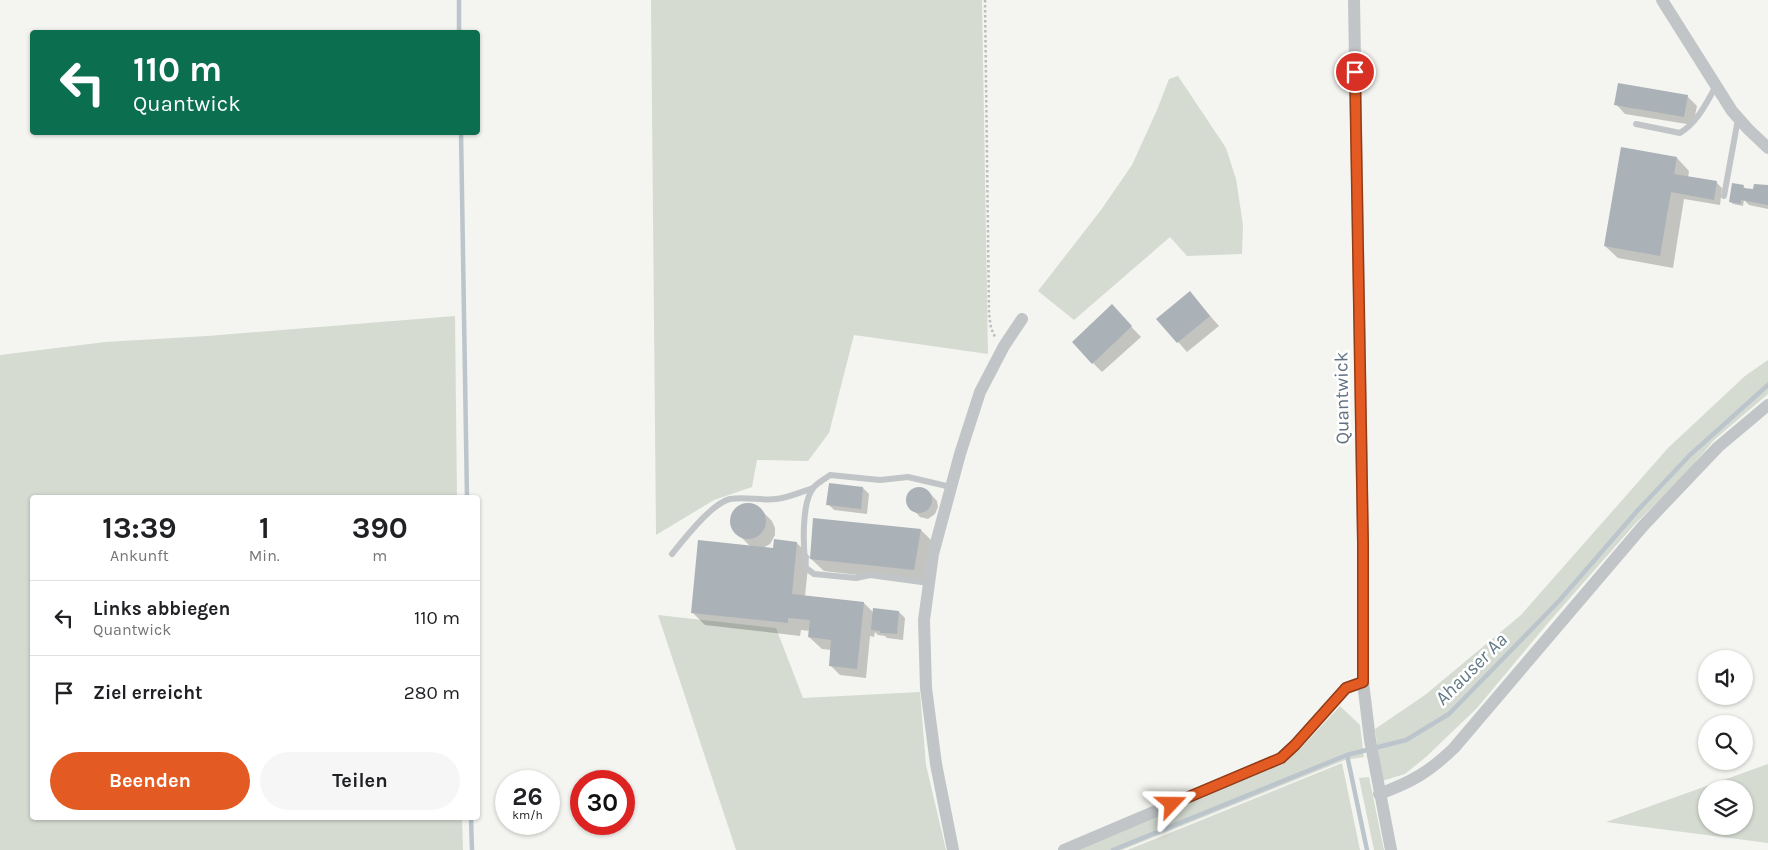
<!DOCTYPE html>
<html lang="de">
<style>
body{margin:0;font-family:Karla,sans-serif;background:#f6f6f6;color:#202124;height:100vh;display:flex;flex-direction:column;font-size:19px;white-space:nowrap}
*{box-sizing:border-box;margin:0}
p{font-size:16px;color:#757577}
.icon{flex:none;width:28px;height:28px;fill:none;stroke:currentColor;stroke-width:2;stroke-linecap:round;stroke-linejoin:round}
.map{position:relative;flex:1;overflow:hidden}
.side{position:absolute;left:30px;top:495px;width:450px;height:325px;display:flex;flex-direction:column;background:#fff;border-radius:5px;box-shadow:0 1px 4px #0004}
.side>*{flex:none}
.banner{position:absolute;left:30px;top:30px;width:450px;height:105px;border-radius:5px;box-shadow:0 1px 4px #0004;background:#0b6e4f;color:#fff;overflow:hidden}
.controls{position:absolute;left:1698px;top:650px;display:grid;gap:10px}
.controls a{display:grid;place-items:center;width:55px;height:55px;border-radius:50%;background:#fff;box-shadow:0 1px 4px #0004;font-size:25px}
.speed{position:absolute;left:495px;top:770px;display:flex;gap:10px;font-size:25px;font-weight:700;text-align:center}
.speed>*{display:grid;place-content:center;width:65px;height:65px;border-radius:50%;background:#fff;box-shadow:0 1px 4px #0004;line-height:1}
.speed small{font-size:12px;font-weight:400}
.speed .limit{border:8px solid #d22;background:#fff;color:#111}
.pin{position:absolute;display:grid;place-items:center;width:42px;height:42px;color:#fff;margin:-21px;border:2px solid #fff;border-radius:50%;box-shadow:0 1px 5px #0007}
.me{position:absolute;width:55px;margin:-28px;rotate:67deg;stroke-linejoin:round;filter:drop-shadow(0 0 4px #0008)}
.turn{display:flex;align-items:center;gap:18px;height:105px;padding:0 20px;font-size:22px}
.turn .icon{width:65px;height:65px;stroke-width:2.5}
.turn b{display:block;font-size:35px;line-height:42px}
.eta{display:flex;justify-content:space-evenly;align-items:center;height:85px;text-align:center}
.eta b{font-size:30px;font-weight:700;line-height:35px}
.action{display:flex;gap:10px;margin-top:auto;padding:10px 20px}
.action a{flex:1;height:58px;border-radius:30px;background:#e35b22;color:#fff;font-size:20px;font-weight:700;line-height:58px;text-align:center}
.action a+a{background:#f6f6f6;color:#202124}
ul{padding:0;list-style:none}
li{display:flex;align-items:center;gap:15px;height:75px;padding:0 20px;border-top:1px solid #e0e0e0}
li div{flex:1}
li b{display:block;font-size:19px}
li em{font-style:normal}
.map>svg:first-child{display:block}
</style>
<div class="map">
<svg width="1768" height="850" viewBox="0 0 1768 850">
<rect width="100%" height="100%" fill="#f4f5f0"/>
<g fill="#d5dbd1" fill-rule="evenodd">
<polygon points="651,0 982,0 988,354 854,335 829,433 808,461 757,460 752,487 714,500 656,535"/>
<polygon points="1178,76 1226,148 1236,179 1243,225 1242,254 1187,256 1170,237 1074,320 1038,291 1101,210 1132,165 1157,110 1169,79"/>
<polygon points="455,316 457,497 32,498 32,818 462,818 463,850 0,850 0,355 105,342 207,336"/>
<polygon points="1768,360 1768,394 1714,440 1683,477 1635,524 1548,623 1477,708 1427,756 1405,774 1382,781 1375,729 1425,695 1521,615 1668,448 1745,376"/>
<polygon points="658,615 776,628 803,698 920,692 926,765 946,850 736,850"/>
<polygon points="1340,706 1360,725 1364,757 1345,760 1122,850 1072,850 1282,760 1300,749"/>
<polygon points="1342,763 1360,850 1127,850 1155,839"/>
<path d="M1768,764V843L1606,822ZM1706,789H1744V826H1706Z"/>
<polygon points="1369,777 1384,850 1374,850 1359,778"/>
</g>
<g fill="#0003">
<polygon points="1687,96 1697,106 1693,125 1625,114 1616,104"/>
<polygon points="1677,158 1689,171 1688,178 1716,182 1722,188 1720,205 1684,199 1673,268 1618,258 1605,246"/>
<polygon points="1743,186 1747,190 1754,191 1768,187 1768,209 1749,205 1744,200 1743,206 1733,204 1730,201"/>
<polygon points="1190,293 1219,326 1187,352 1158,319"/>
<polygon points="1121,316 1141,337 1102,372 1093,363"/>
<polygon points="863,488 869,494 867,514 834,510 828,504"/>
<polygon points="918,488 927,490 937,501 938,507 935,514 928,519 920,517 908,504 907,498 909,493"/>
<polygon points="745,505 752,505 762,511 772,521 775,528 775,535 770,544 763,548 774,550 797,543 811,558 921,530 933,542 927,583 824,571 809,557 805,596 864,603 874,613 899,612 905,618 903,640 887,638 885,636 878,635 875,632 874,637 870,636 866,678 840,675 830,665 832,650 822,649 809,637 810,631 801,630 800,636 705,625 692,612 751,547 735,531 732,524 733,517 739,508"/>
</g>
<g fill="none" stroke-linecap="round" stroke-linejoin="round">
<g stroke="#bbc5cb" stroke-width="4.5">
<polyline points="459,0 459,32"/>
<polyline points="461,132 467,498"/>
<polyline points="1347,755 1367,850"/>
<polyline points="471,818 472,850"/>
<polyline points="1113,850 1347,755 1406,740 1449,714 1559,601 1638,510 1690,455 1768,385"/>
</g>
</g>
<g fill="#aab1b7">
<polygon points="1618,83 1688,95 1684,117 1614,105"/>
<polygon points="1621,147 1677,157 1674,174 1717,181 1714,200 1671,192 1660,256 1604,246"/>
<polygon points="1732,183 1744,185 1743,188 1753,189 1754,184 1768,185 1768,205 1741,200 1741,204 1729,202"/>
<polygon points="1190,291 1210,316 1177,343 1156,319"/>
<polygon points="1112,304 1132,326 1092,364 1072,342"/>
<polygon points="829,483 863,487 861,509 826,505"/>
<circle cx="919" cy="500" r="13"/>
<circle cx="748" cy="521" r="18"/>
<polygon points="813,518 921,529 914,570 810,559"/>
<polygon points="774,539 797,542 792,594 864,602 857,669 829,666 831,640 808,637 810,620 788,618 788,623 691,613 698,540 773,548"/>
<polygon points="873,608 899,611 897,634 880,633 880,631 871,630"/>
</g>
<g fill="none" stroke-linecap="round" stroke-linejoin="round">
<polyline stroke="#bbbdbf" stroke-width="2.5" stroke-dasharray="2.5 2.5" stroke-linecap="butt" points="985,0 989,314 991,328 995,337"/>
<g stroke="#c1c5c8" stroke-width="6">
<path d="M1636,124L1680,133C1698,122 1706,103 1716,86"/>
<polyline points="1724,196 1738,119"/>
<path d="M672,554C685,538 711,504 730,499C746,496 761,501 776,499C788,498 801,492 813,488"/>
<path d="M929,583L870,575L856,578L814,574L806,568C803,549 801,501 814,487C819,482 825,479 830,475L880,480L908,477L951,487"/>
</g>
<g stroke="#c1c5c8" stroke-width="12">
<polyline points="1354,0 1363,543 1363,682 1370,740 1391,850"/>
<polyline points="1662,0 1732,111 1748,129 1768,148"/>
<path d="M1379,794C1412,782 1429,772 1454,748L1643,526L1718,447L1768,405"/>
<polyline points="953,850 936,764 926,688 924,620 933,554 960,454 980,392 1004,346 1022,319"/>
<polyline points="1064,850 1281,758 1295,745 1346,688 1363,682"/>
</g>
</g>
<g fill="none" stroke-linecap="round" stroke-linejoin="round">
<g stroke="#943b16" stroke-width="12">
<polyline id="route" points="1172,804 1281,758 1295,745 1346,688 1363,682 1363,543 1355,72"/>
</g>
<use href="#route" stroke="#e35b22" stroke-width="9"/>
</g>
<g text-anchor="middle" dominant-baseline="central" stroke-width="5" stroke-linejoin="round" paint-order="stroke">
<g font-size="19" fill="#637282" stroke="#fff">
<text transform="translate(1342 398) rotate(-91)">Quantwick</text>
</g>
<g font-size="20" font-style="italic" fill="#637a86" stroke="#fff">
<text transform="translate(1471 669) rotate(-45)">Ahauser Aa</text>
</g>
</g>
</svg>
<div class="controls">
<a><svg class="icon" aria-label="sound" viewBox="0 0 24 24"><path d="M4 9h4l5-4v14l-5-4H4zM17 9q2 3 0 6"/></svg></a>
<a><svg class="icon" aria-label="search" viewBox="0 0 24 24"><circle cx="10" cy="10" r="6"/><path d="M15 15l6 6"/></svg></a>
<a><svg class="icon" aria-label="layers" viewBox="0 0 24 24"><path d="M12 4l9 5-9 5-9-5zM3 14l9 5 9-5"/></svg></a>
</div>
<div class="speed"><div>26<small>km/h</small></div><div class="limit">30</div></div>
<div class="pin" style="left:1355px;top:72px;background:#d93025"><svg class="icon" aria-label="arrive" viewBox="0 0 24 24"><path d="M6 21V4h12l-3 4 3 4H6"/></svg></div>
<svg class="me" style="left:1172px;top:804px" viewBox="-20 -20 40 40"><path d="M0-17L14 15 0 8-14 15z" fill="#e35b22" stroke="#fff" stroke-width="4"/></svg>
<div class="banner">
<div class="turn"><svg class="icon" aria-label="left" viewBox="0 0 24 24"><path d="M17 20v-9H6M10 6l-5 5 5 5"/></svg><div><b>110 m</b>Quantwick</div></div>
</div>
<section class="side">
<div class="eta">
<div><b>13:39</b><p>Ankunft</p></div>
<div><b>1</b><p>Min.</p></div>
<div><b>390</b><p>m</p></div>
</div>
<ul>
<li><svg class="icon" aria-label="left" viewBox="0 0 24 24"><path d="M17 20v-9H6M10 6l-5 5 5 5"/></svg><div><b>Links abbiegen</b><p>Quantwick</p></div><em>110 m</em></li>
<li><svg class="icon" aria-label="arrive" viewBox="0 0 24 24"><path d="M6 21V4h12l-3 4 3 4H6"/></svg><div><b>Ziel erreicht</b></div><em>280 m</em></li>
</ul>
<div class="action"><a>Beenden</a><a>Teilen</a></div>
</section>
</div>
